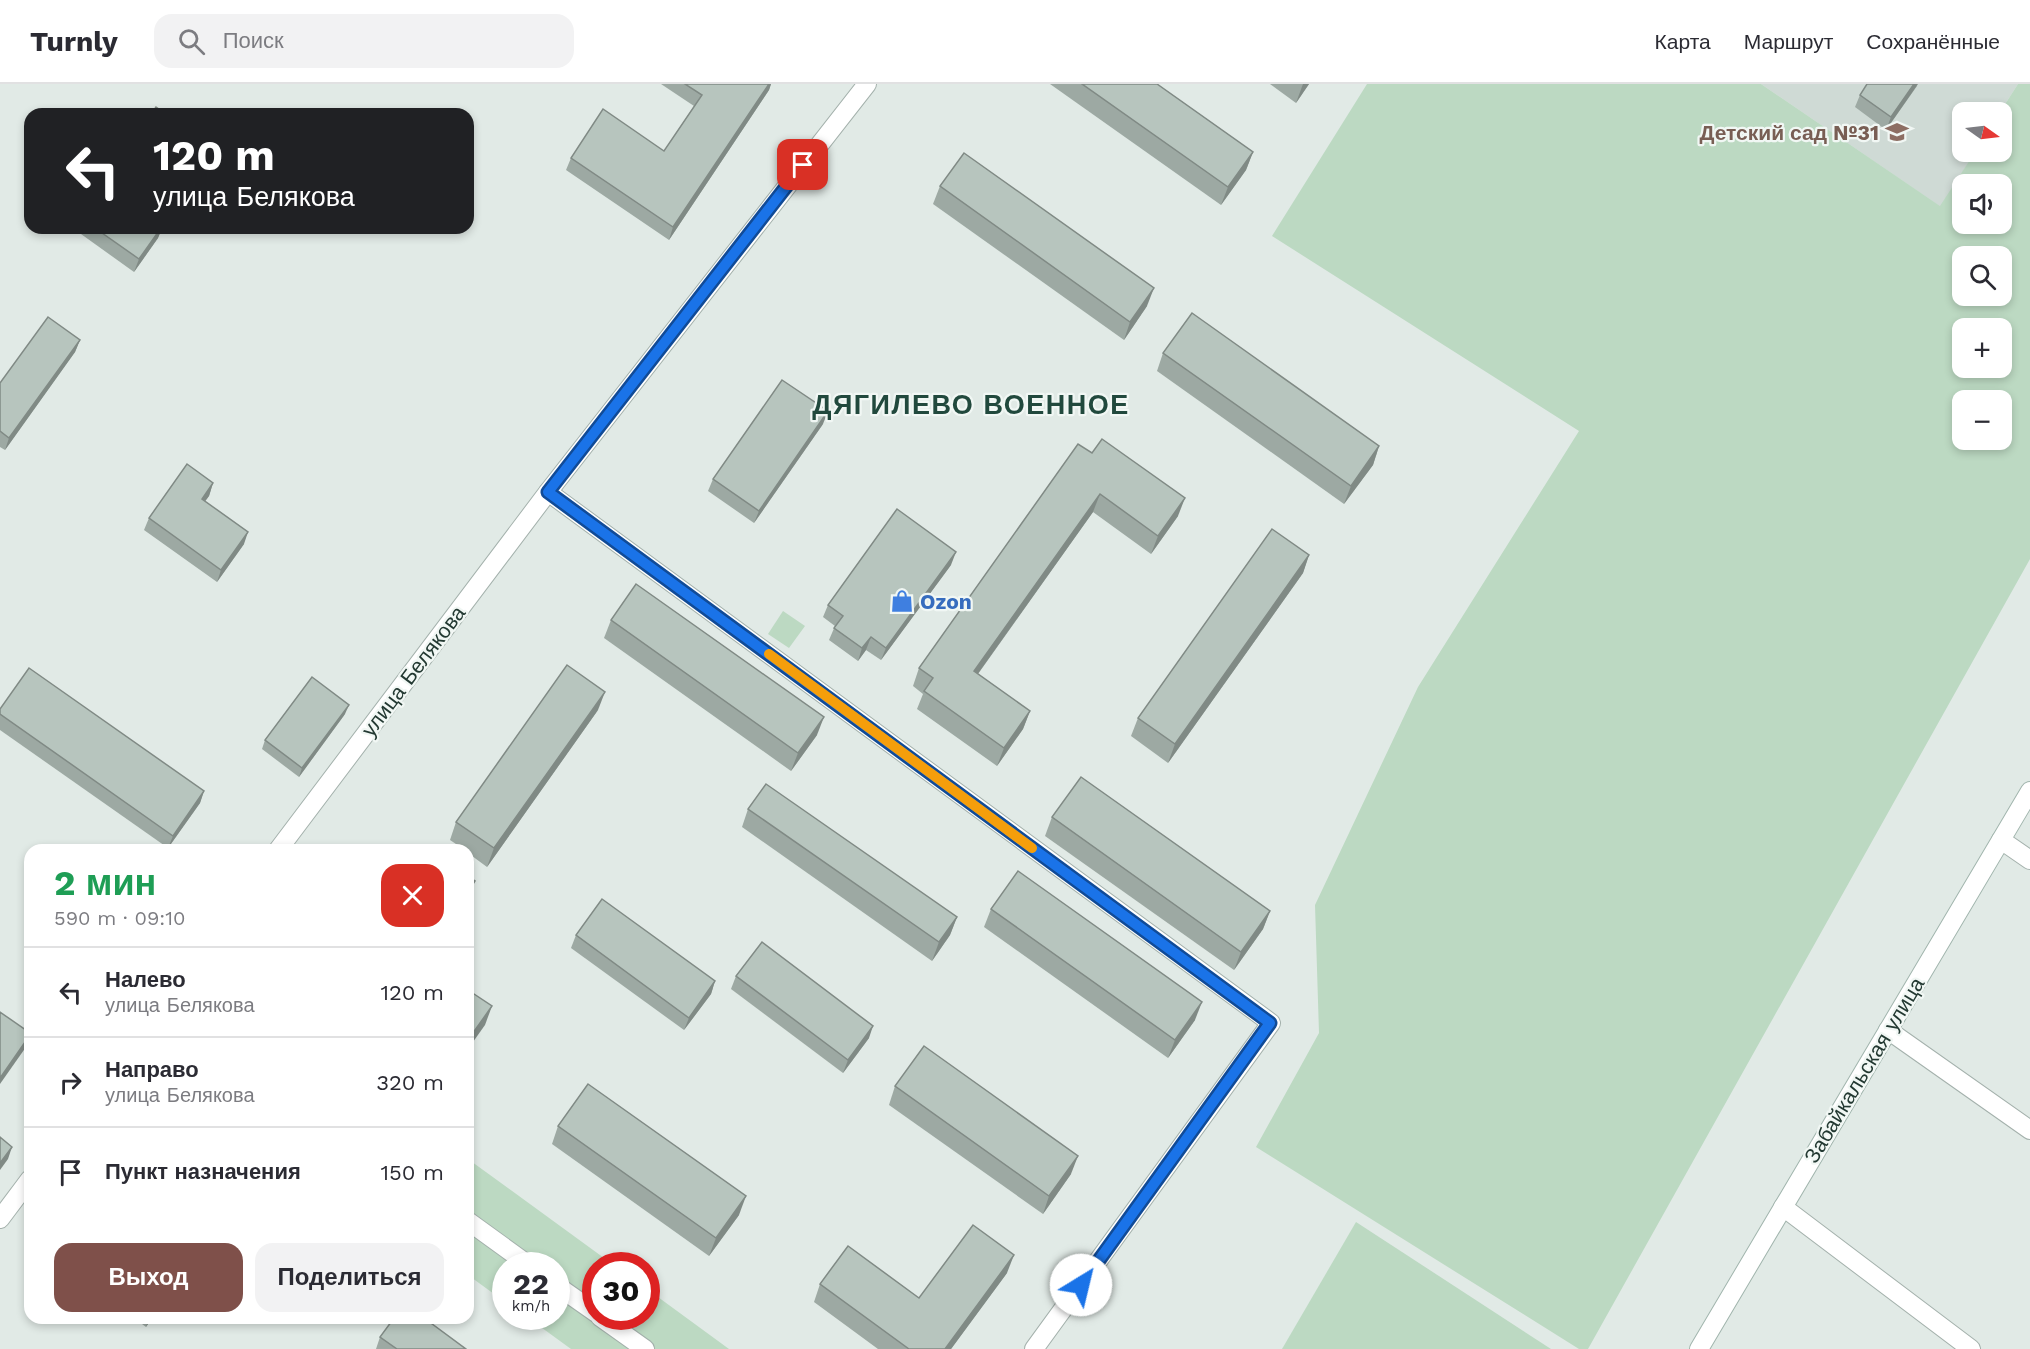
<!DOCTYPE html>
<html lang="ru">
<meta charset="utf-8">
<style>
body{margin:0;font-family:"Work Sans",sans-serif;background:#f2f2f3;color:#2b2b33;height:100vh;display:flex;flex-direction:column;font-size:22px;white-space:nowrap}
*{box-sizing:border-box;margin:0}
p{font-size:20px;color:#7c7c81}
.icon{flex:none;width:33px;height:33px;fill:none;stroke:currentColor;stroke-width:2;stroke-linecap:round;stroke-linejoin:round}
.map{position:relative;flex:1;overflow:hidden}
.sheet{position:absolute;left:24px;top:760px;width:450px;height:480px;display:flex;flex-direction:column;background:#fff;border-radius:18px;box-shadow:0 3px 9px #0003}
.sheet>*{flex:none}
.hud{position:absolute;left:24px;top:24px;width:450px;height:126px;border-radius:18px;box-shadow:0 3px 9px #0003;background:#202124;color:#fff;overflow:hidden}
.needle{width:39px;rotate:104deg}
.buttons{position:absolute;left:1952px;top:18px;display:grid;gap:12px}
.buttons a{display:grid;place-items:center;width:60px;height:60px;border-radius:12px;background:#fff;box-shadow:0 3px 9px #0003;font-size:30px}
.speed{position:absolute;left:492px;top:1168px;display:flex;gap:12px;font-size:30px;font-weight:700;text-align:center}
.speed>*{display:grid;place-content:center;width:78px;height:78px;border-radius:50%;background:#fff;box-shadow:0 3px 9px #0003;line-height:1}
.speed small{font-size:15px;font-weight:400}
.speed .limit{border:9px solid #d22;background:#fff;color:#111}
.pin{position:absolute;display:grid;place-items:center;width:51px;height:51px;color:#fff;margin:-26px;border-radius:12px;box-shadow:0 3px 9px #0006}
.me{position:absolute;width:66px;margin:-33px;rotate:36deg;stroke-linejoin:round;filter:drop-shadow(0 0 4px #0008)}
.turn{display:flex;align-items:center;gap:21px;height:126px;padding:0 30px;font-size:27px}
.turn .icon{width:78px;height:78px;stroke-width:2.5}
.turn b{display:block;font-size:42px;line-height:51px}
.round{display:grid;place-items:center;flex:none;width:63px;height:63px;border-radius:18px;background:#f2f2f3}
.head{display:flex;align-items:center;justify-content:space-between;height:102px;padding:0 30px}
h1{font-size:36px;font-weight:700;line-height:45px;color:#1e9e55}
.cta{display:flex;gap:12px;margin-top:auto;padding:12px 30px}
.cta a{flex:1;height:69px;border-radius:18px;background:#7f504a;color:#fff;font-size:24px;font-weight:700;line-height:69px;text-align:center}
.cta a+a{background:#f2f2f3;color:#2b2b33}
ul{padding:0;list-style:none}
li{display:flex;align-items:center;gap:18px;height:90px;padding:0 30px;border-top:2px solid #e1e1e2}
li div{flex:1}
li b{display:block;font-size:22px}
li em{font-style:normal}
header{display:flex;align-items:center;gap:36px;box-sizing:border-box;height:84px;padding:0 30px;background:#fff;border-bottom:2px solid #e1e1e2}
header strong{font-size:28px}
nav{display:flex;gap:33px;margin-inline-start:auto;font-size:21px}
.search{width:420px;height:54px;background:#f2f2f3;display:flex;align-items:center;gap:15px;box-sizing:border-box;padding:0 21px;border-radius:18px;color:#7c7c81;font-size:22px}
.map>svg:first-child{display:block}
</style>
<header>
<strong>Turnly</strong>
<div class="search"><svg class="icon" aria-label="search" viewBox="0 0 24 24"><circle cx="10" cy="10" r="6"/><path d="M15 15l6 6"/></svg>Поиск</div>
<nav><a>Карта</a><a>Маршрут</a><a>Сохранённые</a></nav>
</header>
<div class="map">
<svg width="2030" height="1265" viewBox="0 0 2030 1265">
<rect width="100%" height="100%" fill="#e1eae6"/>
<polygon fill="#cfdad5" points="1761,0 2018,0 2000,28 1962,28 1962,68 1975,68 1941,123"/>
<g fill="#bcd9c2" fill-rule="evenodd">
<path d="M1367,0H1761L1940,122L1975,68H2001L2000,28L2018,0H2030V475L1588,1265H1579L1256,1063L1319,949L1315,821L1418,603L1579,347L1272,152ZM1962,100H2001V140H1962ZM1962,172H2001V212H1962ZM2001,244V284H1962V244ZM2001,316V356H1962V316Z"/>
<polygon points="783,527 805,542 789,564 768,550"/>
<polygon points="468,1075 615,1182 596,1182 596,1233 646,1233 647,1205 729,1265 571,1265 527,1233 556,1233 556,1182 506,1182 505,1218 468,1191"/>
<polygon points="1356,1138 1551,1265 1282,1265"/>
</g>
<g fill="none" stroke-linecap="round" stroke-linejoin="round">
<g stroke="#a4b1ac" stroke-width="20">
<g id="street">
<polyline points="548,408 1271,939 1034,1265"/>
<polyline points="2001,756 2030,776"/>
<polyline points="278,766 548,408 867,0"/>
<polyline points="1888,946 2030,1046"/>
<polyline points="1783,1123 1971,1265"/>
<polyline points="0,1135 30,1095"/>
<polyline points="468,1137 530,1182"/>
<polyline points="556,1201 596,1229"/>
<polyline points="600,1233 645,1265"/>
</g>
</g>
<g stroke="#a1b5ad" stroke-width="20">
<polyline id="secondary" points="1699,1265 2030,707"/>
</g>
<use href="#street" stroke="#fff" stroke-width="18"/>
<use href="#secondary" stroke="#fff" stroke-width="18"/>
</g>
<g fill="#9da9a3">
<polygon points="661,0 771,0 769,6 669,156 566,86 571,74 664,67 694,22"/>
<polygon points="1050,0 1157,0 1253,68 1246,86 1221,121"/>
<polygon points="1270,0 1309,0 1296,19"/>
<polygon points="1917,2 1886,46 1855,23 1860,11"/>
<polygon points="940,102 1147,222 1124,256 933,120"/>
<polygon points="74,144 162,144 158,154 134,188 74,145"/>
<polygon points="80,256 75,268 5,366 0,363 0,299"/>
<polygon points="1163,269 1379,362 1373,381 1344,420 1157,287"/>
<polygon points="823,340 754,439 708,407 713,395"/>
<polygon points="1078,360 1178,432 1151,470 1093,428 978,590 1030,627 1023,645 997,682 917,625 923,610 913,602 919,584"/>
<polygon points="213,399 209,412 205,417 244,460 217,498 144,446 149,434"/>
<polygon points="1309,471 1303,489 1168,679 1131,652 1138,634"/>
<polygon points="951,481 881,576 866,566 858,577 829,556 835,542 823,533 828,521"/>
<polygon points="611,536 817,651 791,687 604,554"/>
<polygon points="0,625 204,707 200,719 168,764 0,646"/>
<polygon points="598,626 487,783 468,769 468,766 465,766 450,756 456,738"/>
<polygon points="345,630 299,693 262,665 265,656"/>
<polygon points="748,725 957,833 950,851 932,877 742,743"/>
<polygon points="1052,733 1270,827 1263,845 1234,886 1045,752"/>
<polygon points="991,825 1195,936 1168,974 984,843"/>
<polygon points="576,851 715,897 711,910 684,946 571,864"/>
<polygon points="736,892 869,954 843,989 731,905"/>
<polygon points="895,1002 1071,1090 1043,1130 889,1021"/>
<polygon points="558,1042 739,1131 709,1172 552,1060"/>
<polygon points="1007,1189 951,1265 878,1265 814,1218 820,1200 919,1214"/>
<polygon points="134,1234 152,1234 146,1243"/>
<polygon points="380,1253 466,1265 376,1265"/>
</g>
<g fill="#808a85">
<polygon points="769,0 771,0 769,6 669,156 673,143"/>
<polygon points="1303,0 1309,0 1296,19"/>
<polygon points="1914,0 1918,0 1886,46 1891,33"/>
<polygon points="1253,68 1246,86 1221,121 1228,103"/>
<polygon points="161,144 162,144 158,154 134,188 139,175"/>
<polygon points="1154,204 1147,222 1124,256 1130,238"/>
<polygon points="80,256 75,268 5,366 9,354"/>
<polygon points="828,327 823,340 754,439 759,427"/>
<polygon points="1379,362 1373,381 1344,420 1351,402"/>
<polygon points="213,399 209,412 198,427 202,415"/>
<polygon points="1100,410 1093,428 967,605 974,587"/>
<polygon points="1185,414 1178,432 1151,470 1158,452"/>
<polygon points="248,448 244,460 217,498 221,486"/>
<polygon points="956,468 951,481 881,576 886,564"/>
<polygon points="1309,471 1303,489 1168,679 1175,660"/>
<polygon points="871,553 866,566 858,577 862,564"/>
<polygon points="605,608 598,626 487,783 494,764"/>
<polygon points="349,621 345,630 299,693 302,684"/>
<polygon points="1030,627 1023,645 997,682 1004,664"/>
<polygon points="824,633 817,651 791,687 798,669"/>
<polygon points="204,707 200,719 168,764 173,752"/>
<polygon points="475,797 468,816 468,807"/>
<polygon points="1270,827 1263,845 1234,886 1241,868"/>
<polygon points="957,833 950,851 932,877 939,858"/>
<polygon points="715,897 711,910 684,946 689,934"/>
<polygon points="1202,918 1195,936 1168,974 1175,956"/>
<polygon points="492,922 485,941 468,965 468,956"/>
<polygon points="873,942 869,954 843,989 848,976"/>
<polygon points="30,951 26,963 0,1000 0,994"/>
<polygon points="12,1063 8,1075 0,1086 0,1079"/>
<polygon points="1078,1072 1071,1090 1043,1130 1049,1112"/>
<polygon points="746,1112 739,1131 709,1172 716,1154"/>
<polygon points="1014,1171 1007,1189 951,1265 945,1265"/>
<polygon points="149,1234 152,1234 146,1243"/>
</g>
<g fill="#b7c5be" stroke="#808a85" stroke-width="1.5">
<polygon points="685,0 769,0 673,143 571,74 603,25 664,67 702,11"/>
<polygon points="1082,0 1157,0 1253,68 1228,103"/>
<polygon points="1867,0 1914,0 1891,33 1860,11"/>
<polygon points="156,23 166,30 151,30"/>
<polygon points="964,69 1154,204 1130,238 940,102"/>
<polygon points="95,144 161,144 139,175"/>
<polygon points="1192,229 1379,362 1351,402 1163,269"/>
<polygon points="48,233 80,256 9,354 0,347 0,299"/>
<polygon points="782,296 828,327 759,427 713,395"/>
<polygon points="1102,355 1185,414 1158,452 1100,410 974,587 1030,627 1004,664 924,607 933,594 919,584 1078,360 1092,369"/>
<polygon points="187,380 213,399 202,415 248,448 221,486 149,434"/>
<polygon points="897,425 956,468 886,564 871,553 862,564 834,544 843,532 828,521"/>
<polygon points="1272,445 1309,471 1175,660 1138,634"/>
<polygon points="636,500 824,633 798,669 611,536"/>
<polygon points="567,581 605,608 494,764 456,738"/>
<polygon points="29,584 204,707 173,752 0,630 0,625"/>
<polygon points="312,593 349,621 302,684 265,656"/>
<polygon points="1081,693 1270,827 1241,868 1052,733"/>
<polygon points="766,700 957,833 939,858 748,725"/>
<polygon points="1018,787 1202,918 1175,956 991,825"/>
<polygon points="468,792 475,797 468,807"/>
<polygon points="602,815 715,897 689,934 576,851"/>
<polygon points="762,858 873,942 848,976 736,892"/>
<polygon points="468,906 492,922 468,956"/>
<polygon points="0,928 30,949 30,951 0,994"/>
<polygon points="924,962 1078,1072 1049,1112 895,1002"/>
<polygon points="588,1000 746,1112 716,1154 558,1042"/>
<polygon points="0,1053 12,1063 0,1079"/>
<polygon points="973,1141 1014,1171 945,1265 909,1265 820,1200 848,1162 919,1214"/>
<polygon points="394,1234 424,1234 466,1265 397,1265 380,1253"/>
</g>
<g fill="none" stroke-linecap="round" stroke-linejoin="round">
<g stroke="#114b97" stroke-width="15">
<polyline id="route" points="803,81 548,408 1270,939 1081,1201"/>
</g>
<use href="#route" stroke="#1a73e8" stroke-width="10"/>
<polyline stroke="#f59e0b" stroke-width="10" points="769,570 1032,764"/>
</g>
<defs>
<g id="school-bare" transform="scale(1.8)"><path d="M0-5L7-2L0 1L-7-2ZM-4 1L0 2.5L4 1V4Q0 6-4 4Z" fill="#8d6e63" stroke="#f1f7f4" stroke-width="2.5" paint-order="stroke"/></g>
<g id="shop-bare" transform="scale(1.8)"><path d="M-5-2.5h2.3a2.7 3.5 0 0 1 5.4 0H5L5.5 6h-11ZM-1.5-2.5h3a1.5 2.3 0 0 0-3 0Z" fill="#3f7fe0" stroke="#f1f7f4" stroke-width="2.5" paint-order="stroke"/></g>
</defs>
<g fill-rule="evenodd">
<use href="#school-bare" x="1897" y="48"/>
<use href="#shop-bare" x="902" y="517"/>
</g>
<g text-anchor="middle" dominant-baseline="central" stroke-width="4.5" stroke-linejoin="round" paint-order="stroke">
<g font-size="21" font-weight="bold" fill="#785e54" stroke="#f1f7f4" text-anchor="end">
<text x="1879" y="48">Детский сад №31</text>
</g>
<g font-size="21" font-weight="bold" fill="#366cbe" stroke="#f1f7f4" text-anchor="start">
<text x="920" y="517">Ozon</text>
</g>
<g font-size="21" fill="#233932" stroke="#f1f7f4">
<text transform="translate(413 587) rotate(-53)">улица Белякова</text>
<text transform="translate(1864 986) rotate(-59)">Забайкальская улица</text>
</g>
<g font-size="27" font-weight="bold" letter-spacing="1.5" fill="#21493d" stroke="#f1f7f4">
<text x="971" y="321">ДЯГИЛЕВО ВОЕННОЕ</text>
</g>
</g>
</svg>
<div class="buttons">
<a><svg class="needle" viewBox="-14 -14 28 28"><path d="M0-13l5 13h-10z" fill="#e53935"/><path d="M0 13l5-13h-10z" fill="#7c7c81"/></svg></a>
<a><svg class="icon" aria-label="sound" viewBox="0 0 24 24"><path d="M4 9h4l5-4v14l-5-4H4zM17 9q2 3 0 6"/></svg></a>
<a><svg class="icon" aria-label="search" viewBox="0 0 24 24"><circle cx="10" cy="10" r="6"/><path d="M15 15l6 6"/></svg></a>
<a>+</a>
<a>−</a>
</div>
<div class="speed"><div>22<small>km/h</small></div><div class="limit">30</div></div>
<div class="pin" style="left:803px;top:81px;background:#d93025"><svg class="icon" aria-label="arrive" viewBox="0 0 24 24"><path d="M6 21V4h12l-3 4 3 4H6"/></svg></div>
<svg class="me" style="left:1081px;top:1201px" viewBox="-20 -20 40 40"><circle r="19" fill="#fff"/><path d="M0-13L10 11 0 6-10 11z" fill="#1a73e8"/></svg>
<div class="hud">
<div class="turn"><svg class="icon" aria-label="left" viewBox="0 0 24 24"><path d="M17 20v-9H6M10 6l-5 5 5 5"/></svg><div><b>120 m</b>улица Белякова</div></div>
</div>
<section class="sheet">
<div class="head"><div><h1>2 мин</h1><p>590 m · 09:10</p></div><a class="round" style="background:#d93025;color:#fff"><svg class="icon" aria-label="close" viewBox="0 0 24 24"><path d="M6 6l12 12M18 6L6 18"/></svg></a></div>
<ul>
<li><svg class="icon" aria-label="left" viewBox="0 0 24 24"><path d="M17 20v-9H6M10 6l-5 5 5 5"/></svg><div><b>Налево</b><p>улица Белякова</p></div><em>120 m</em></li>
<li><svg class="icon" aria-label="right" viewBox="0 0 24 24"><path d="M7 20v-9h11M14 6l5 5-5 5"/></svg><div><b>Направо</b><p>улица Белякова</p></div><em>320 m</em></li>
<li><svg class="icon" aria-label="arrive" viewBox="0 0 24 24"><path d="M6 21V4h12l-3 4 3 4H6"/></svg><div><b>Пункт назначения</b></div><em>150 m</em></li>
</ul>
<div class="cta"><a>Выход</a><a>Поделиться</a></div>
</section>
</div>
